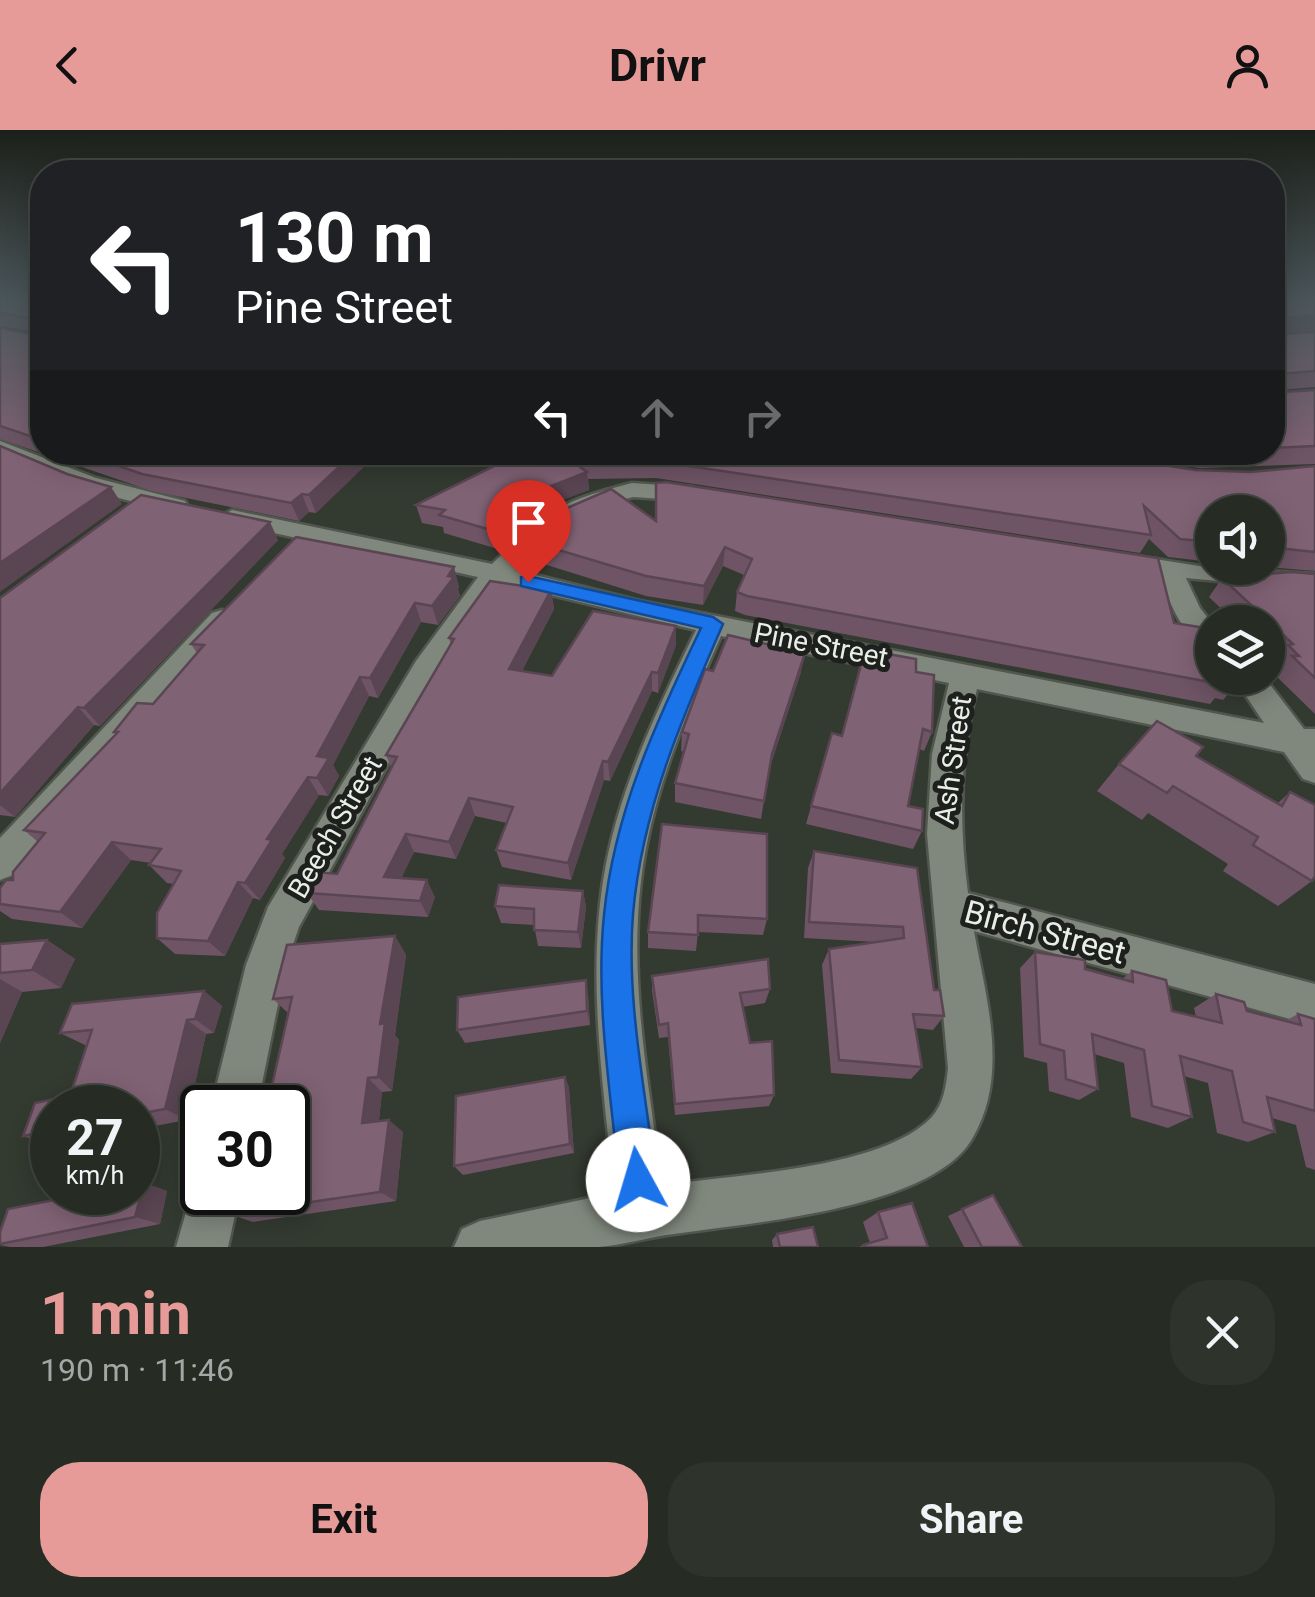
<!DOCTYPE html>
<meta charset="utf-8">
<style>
body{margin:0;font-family:Roboto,sans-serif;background:#2e342c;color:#f1f3f6;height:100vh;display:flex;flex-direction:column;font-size:38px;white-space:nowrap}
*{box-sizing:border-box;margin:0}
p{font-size:32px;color:#a4a7a6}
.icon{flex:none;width:55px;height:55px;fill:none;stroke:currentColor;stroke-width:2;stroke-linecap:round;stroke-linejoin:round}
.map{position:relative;height:1117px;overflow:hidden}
.side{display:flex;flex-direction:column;background:#262c24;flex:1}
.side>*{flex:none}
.banner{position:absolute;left:30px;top:30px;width:1255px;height:305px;border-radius:40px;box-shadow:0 5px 25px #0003,0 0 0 2px #424841;background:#202124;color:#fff;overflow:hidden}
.fabs{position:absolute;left:1195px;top:365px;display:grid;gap:20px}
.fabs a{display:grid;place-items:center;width:90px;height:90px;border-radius:50%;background:#262c24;box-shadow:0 5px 25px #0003,0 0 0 2px #424841;font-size:50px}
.speed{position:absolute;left:30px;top:955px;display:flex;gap:20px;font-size:50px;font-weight:700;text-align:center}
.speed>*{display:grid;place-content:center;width:130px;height:130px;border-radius:50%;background:#262c24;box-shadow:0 5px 25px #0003,0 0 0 2px #424841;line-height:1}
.speed small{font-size:25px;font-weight:400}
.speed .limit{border:5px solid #111;border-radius:15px;background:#fff;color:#111}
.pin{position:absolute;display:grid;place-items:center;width:85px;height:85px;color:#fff;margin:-102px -42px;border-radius:50% 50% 50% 0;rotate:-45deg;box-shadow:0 0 10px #0007}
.pin .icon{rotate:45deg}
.me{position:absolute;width:110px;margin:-55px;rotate:354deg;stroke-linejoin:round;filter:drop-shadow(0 0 8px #0008)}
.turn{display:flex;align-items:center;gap:35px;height:210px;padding:0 40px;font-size:45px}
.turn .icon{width:130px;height:130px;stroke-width:2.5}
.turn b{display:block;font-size:70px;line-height:85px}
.lanes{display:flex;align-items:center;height:95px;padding:0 40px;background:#0003;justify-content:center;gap:50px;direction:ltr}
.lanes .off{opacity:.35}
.round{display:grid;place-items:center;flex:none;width:105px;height:105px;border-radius:40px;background:#2e342c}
.summary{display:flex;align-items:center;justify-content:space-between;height:170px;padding:0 40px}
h1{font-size:60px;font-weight:700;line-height:75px;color:#e69b98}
.cta{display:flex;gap:20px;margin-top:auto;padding:20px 40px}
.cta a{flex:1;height:115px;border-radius:40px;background:#e69b98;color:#111;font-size:40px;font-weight:700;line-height:115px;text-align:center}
.cta a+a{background:#2e342c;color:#f1f3f6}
header{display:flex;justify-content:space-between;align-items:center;height:130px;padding:0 40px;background:#e69b98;color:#111;font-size:45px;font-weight:700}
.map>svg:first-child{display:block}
</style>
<header><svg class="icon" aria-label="back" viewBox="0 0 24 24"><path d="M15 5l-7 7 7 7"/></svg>Drivr<svg class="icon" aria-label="person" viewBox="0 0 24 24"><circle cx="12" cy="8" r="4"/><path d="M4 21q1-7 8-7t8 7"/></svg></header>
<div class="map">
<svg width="1315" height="1117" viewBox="0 0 1315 1117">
<rect width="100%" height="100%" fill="#333a30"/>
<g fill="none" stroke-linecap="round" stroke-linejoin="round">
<g stroke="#51564e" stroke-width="5">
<g id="street">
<polygon points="0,311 96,348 185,371 188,376 177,383 80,358 0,324"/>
<path d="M632,353L693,357L704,364L693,371L633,367L582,381L560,394L515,440L640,471L1264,593L1234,548H1265L1304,599H1315V653L1303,649L1284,622L977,559C959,626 959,694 968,763L1315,854V896L974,801C986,869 1010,945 972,1009C931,1079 749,1093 674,1104C649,1107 624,1115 599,1117C552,1117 502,1117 454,1117L462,1099L480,1091L614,1063C604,960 587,854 603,751C617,662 657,580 696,500L502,453L438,543L299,797L286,835L257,978H211L246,835L268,777L416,531L478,447L232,394L220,387L232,380L492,434C547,381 557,372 632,353ZM721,506L949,553L932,624L927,704L948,938C946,956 944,974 931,988C881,1039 733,1045 662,1055C649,955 629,853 641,751C651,665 686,584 721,506Z"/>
<path d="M1123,424L1212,438L1315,444V460L1186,448L1200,478L1212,493V520C1183,511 1169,470 1159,445L1114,437L1110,432Z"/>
<polygon points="222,480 232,483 236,489 232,495 13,745 0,750 0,708 212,483"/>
<polygon points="202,1042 202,1062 240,1062 228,1117 176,1117 197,1044"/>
</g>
</g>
<use href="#street" fill="#80877c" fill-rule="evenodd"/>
</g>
<g fill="#6e5465" fill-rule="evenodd">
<path d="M0,170H42V322H379L316,383L309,382L299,391L152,361L0,309ZM1,196L35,202L32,204L0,198Z"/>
<polygon points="1272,170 1315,170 1315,200 1279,203 1282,204 1315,202 1315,257 1280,260 1283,262 1315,260 1315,334 1200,338 1103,326 1195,340 1250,342 1315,336 1315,441 1268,437 1268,382 1212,382 1212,432 1168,427 1149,409 1140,423 656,348 588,349 589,360 554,373 501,420 444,403 443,397 422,393 416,375 508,329 501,322 1272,322"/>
<polygon points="656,391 1174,493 1211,512 1240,551 1223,570 1215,568 1210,574 745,485 735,481 737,462 744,445 723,436 703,475 646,466 531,430 528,411"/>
<polygon points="278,410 100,596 94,595 15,687 0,685 0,468"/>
<polygon points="1315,444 1315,584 1275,545 1279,540 1272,533 1274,530 1268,524 1268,492 1235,492 1209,467 1222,448"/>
<polygon points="459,456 458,459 460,466 438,495 421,492 378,568 369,566 333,635 339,646 328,666 319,665 282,724 285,728 260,770 253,768 225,826 175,824 157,808 174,754 167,753 149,735 151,733 131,730 82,798 12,789 0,781 0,758 13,750 38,712 24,700 116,605 114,602 153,574 197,523 191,514"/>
<polygon points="551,460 554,479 522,541 552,546 676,496 676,515 658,563 652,561 610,651 604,650 571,750 502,737 496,720 507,693 475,686 456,729 414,722 401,748 435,767 428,787 319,780 307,763 337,744 391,637 386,625 451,515 449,508"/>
<polygon points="888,524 916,542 932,602 924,621 919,619 908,676 922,701 913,719 806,694 832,603 842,606 856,550 884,536"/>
<polygon points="713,541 801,542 769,640 761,689 675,672 675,653 684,622 681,621 682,602"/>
<polygon points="1196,626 1278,673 1290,662 1312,751 1278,776 1223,741 1228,734 1148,683 1142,690 1097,661 1119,634"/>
<polygon points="662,694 767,789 763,805 698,802 696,821 648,818 648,802"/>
<polygon points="814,721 917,738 934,860 944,886 933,900 916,898 922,937 911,949 831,943 822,835 829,819 876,812 804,808 808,738"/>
<polygon points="583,761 586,777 581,818 538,816 534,795 501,793 495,776"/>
<polygon points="395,806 406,825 395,905 399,910 392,961 382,962 379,991 403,1002 396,1071 253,1092 229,1084 288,1062 279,966 271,960 288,883 273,869"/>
<polygon points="47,810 75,829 61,858 22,862 0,913 0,814"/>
<polygon points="1035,822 1122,849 1132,841 1172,881 1196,887 1194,878 1216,864 1247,881 1285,891 1298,884 1315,889 1315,1040 1306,1037 1296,995 1272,988 1275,1002 1248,1012 1217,1003 1208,953 1184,946 1192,987 1168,998 1131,987 1124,933 1094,924 1098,959 1079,970 1049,961 1047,933 1024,927 1020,838"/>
<polygon points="652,846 770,859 765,873 742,877 750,913 774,965 769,976 675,985 668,907 659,908 652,861"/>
<polygon points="204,861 222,876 214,903 206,904 187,990 138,999 138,978 52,978 52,1016 23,1006 35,973 70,966 87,916 60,903 72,874"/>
<polygon points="588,864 590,895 465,913 457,900"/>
<polygon points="565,947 569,958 574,1023 463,1045 454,1036"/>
<polygon points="144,1053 167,1061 160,1094 43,1117 10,1117 0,1115 0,1102"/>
<polygon points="993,1065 1022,1117 964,1117 948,1086"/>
<polygon points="878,1082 928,1117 859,1117 870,1113 863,1092"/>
<polygon points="777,1104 818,1117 773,1117 772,1110"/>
</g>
<g fill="#5a4552">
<polygon points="1315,185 1315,199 1272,203 1278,189"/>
<polygon points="355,322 379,322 316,383 309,365"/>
<polygon points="587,342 589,360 554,373 501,420 498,402 551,356"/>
<polygon points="111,357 122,374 0,462 0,433"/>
<polygon points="302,364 309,382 299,391 291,373"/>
<polygon points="270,392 278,410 100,596 84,578"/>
<polygon points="725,417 723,436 703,475 704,456"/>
<polygon points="454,437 459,456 458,459 460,466 438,495 432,476"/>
<polygon points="551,460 554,479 513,558 509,539"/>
<polygon points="415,473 421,492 378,568 370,548"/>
<polygon points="676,496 676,515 658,563 658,543"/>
<polygon points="805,523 801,542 768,643 772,624"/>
<polygon points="652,542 652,561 610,651 608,632"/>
<polygon points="360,547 369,566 333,635 339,646 328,666 317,648 317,626"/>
<polygon points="78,577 94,595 15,687 0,675 0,663"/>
<polygon points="603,631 604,650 571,750 568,733"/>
<polygon points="308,647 319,665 282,724 285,728 260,770 245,753 267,709"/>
<polygon points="469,668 475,686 456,729 449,712"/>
<polygon points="406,704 414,722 394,764 384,747"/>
<polygon points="112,712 131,730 82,798 60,782"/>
<polygon points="427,750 435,767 428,787 420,771"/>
<polygon points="238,752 253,768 225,826 208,811"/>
<polygon points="583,761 586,777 581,818 578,802"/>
<polygon points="395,806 406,825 395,905 399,910 392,961 378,947 380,894"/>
<polygon points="47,810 75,829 61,858 32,840"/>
<polygon points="0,849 22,862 0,913"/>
<polygon points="586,850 588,864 590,895 587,881"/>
<polygon points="204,861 222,876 214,903 195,889"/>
<polygon points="187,890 206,904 187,990 165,979"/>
<polygon points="565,947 569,958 574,1023 570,1014"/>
<polygon points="368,948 382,962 377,1006 362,993"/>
<polygon points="389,990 403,1002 396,1071 380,1062"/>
<polygon points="144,1053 167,1061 160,1094 135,1087"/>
</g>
<g fill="#806275" stroke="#5a4552" stroke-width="2.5">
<polygon points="0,170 42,170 42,310 0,296 0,198 32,204 37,201 36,189 0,183"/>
<polygon points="1272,170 1315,170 1315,185 1278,189 1277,201 1282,204 1315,202 1315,241 1279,244 1279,259 1283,262 1315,260 1315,316 1272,318"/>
<polygon points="0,316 67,344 111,357 0,433"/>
<polygon points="79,322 355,322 309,365 302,364 291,373 142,344"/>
<polygon points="516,322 1081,322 1195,340 1250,342 1315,336 1315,422 1268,417 1268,382 1212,382 1212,412 1180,409 1144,376 1151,405 655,331 573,332 587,342 551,356 498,402 439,385 445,380 416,375 518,324"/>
<polygon points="666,352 1158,428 1174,493 1206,498 1211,512 1212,512 1212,548 1223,548 1226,555 747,466 737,462 752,429 725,417 704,456 646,446 528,411 567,378 611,359 656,391 656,353"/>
<polygon points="141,365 270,392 84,578 78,577 0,663 0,468"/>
<polygon points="296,407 454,437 448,446 454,447 432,476 415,473 370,548 360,547 317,626 329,628 317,648 308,647 267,709 272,710 245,753 238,752 208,811 157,808 157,783 181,741 149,735 161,719 112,712 60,782 0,774 0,758 6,750 13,750 13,742 45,703 24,700 118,602 114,602 137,573 153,574 204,515 191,514"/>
<polygon points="1291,442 1315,444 1315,548 1292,526 1299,526 1288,515 1293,514 1222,448"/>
<polygon points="490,451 551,460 509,539 552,546 593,481 676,496 658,543 652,542 608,632 603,631 568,733 496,720 513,677 469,668 449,712 406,704 384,747 427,750 420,771 307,763 316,742 337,744 397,627 386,625 454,509 449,508"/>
<polygon points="728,505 805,523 772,624 764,671 675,653 689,604 682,602 705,539 713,541"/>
<polygon points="888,524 916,529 916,542 934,545 932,602 923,599 908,676 923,679 922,701 811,676 832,603 842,606 862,531 887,536"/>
<polygon points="1157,591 1203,617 1196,626 1282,676 1290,662 1315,675 1315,746 1312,751 1253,715 1258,707 1173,656 1167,663 1119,634"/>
<polygon points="662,694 767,704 767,789 698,785 698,805 648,802"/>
<polygon points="814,721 917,738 934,860 940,860 944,886 913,884 922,937 839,930 829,819 904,808 903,797 809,792"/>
<polygon points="499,755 583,761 578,802 534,800 534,779 495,776"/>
<polygon points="395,806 380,894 385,893 378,947 368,948 362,993 389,990 380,1062 229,1084 234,1062 288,1062 288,978 277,978 281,959 271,960 292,867 273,869 287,815"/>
<polygon points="47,810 32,840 0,843 0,814"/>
<polygon points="1035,822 1085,830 1085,839 1133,852 1132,841 1166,850 1172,881 1222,893 1216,864 1244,872 1247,881 1301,895 1298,884 1315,889 1315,981 1267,967 1275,1002 1243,992 1232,941 1180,926 1192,987 1152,976 1144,920 1092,904 1098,959 1066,949 1064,921 1040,914"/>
<polygon points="768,829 770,859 740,863 750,913 772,911 774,965 675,974 668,893 659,895 652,846"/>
<polygon points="586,850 587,881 457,900 458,867"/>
<polygon points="204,861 195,889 187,890 165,979 138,984 138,978 52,978 52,1000 23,1006 35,973 70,966 92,900 60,903 72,874"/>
<polygon points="565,947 570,1014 454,1036 456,966"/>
<polygon points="144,1053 135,1087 0,1114 0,1102 8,1079 95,1062 138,1062 138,1054"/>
<polygon points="993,1065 1022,1117 982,1117 962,1079"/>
<polygon points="912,1073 928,1117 864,1117 863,1115 887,1108 878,1082"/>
<polygon points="813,1097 818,1117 780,1117 777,1104"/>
</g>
<linearGradient id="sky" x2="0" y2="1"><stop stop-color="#1c201a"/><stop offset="0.52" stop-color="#4a5559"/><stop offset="1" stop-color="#4a5559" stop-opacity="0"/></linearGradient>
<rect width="1315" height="326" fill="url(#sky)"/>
<path fill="#1a73e8" stroke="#114b97" stroke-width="2.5" d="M528,446L713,487L723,494C682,588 642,680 633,784C626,872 646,963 656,1050L651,1063L638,1069L625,1063L619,1050C611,963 595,872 604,785C614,682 657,590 701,498L521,456V447Z"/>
<g text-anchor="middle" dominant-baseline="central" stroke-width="10" stroke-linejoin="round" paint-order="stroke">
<g font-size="28" fill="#eaeee8" stroke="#1d201c">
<text transform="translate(821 515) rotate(11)">Pine Street</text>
<text transform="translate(953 630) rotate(-82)">Ash Street</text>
<text transform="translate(335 697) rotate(-60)">Beech Street</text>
</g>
<g font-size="32" fill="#eaeee8" stroke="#1d201c">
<text transform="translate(1045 802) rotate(15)">Birch Street</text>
</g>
</g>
</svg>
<div class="fabs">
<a><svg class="icon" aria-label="sound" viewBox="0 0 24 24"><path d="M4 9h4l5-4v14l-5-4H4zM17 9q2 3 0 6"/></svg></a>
<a><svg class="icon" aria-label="layers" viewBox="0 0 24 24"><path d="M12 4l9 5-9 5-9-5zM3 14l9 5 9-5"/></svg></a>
</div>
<div class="speed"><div>27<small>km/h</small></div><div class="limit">30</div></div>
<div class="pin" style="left:528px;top:452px;background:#d93025"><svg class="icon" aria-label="arrive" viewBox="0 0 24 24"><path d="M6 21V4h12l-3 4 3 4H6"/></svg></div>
<svg class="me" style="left:638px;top:1050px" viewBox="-20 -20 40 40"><circle r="19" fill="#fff"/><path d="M0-13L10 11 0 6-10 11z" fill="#1a73e8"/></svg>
<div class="banner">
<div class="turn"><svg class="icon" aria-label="left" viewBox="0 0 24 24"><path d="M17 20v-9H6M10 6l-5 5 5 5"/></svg><div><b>130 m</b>Pine Street</div></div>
<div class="lanes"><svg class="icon" aria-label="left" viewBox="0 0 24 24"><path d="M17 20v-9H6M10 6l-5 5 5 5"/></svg><svg class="icon off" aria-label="ahead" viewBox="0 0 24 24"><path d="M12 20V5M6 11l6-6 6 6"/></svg><svg class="icon off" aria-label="right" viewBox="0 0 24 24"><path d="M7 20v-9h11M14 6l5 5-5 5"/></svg></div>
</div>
</div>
<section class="side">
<div class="summary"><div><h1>1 min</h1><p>190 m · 11:46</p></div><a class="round"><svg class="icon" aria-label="close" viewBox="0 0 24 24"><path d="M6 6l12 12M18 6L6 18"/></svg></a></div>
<div class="cta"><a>Exit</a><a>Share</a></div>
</section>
